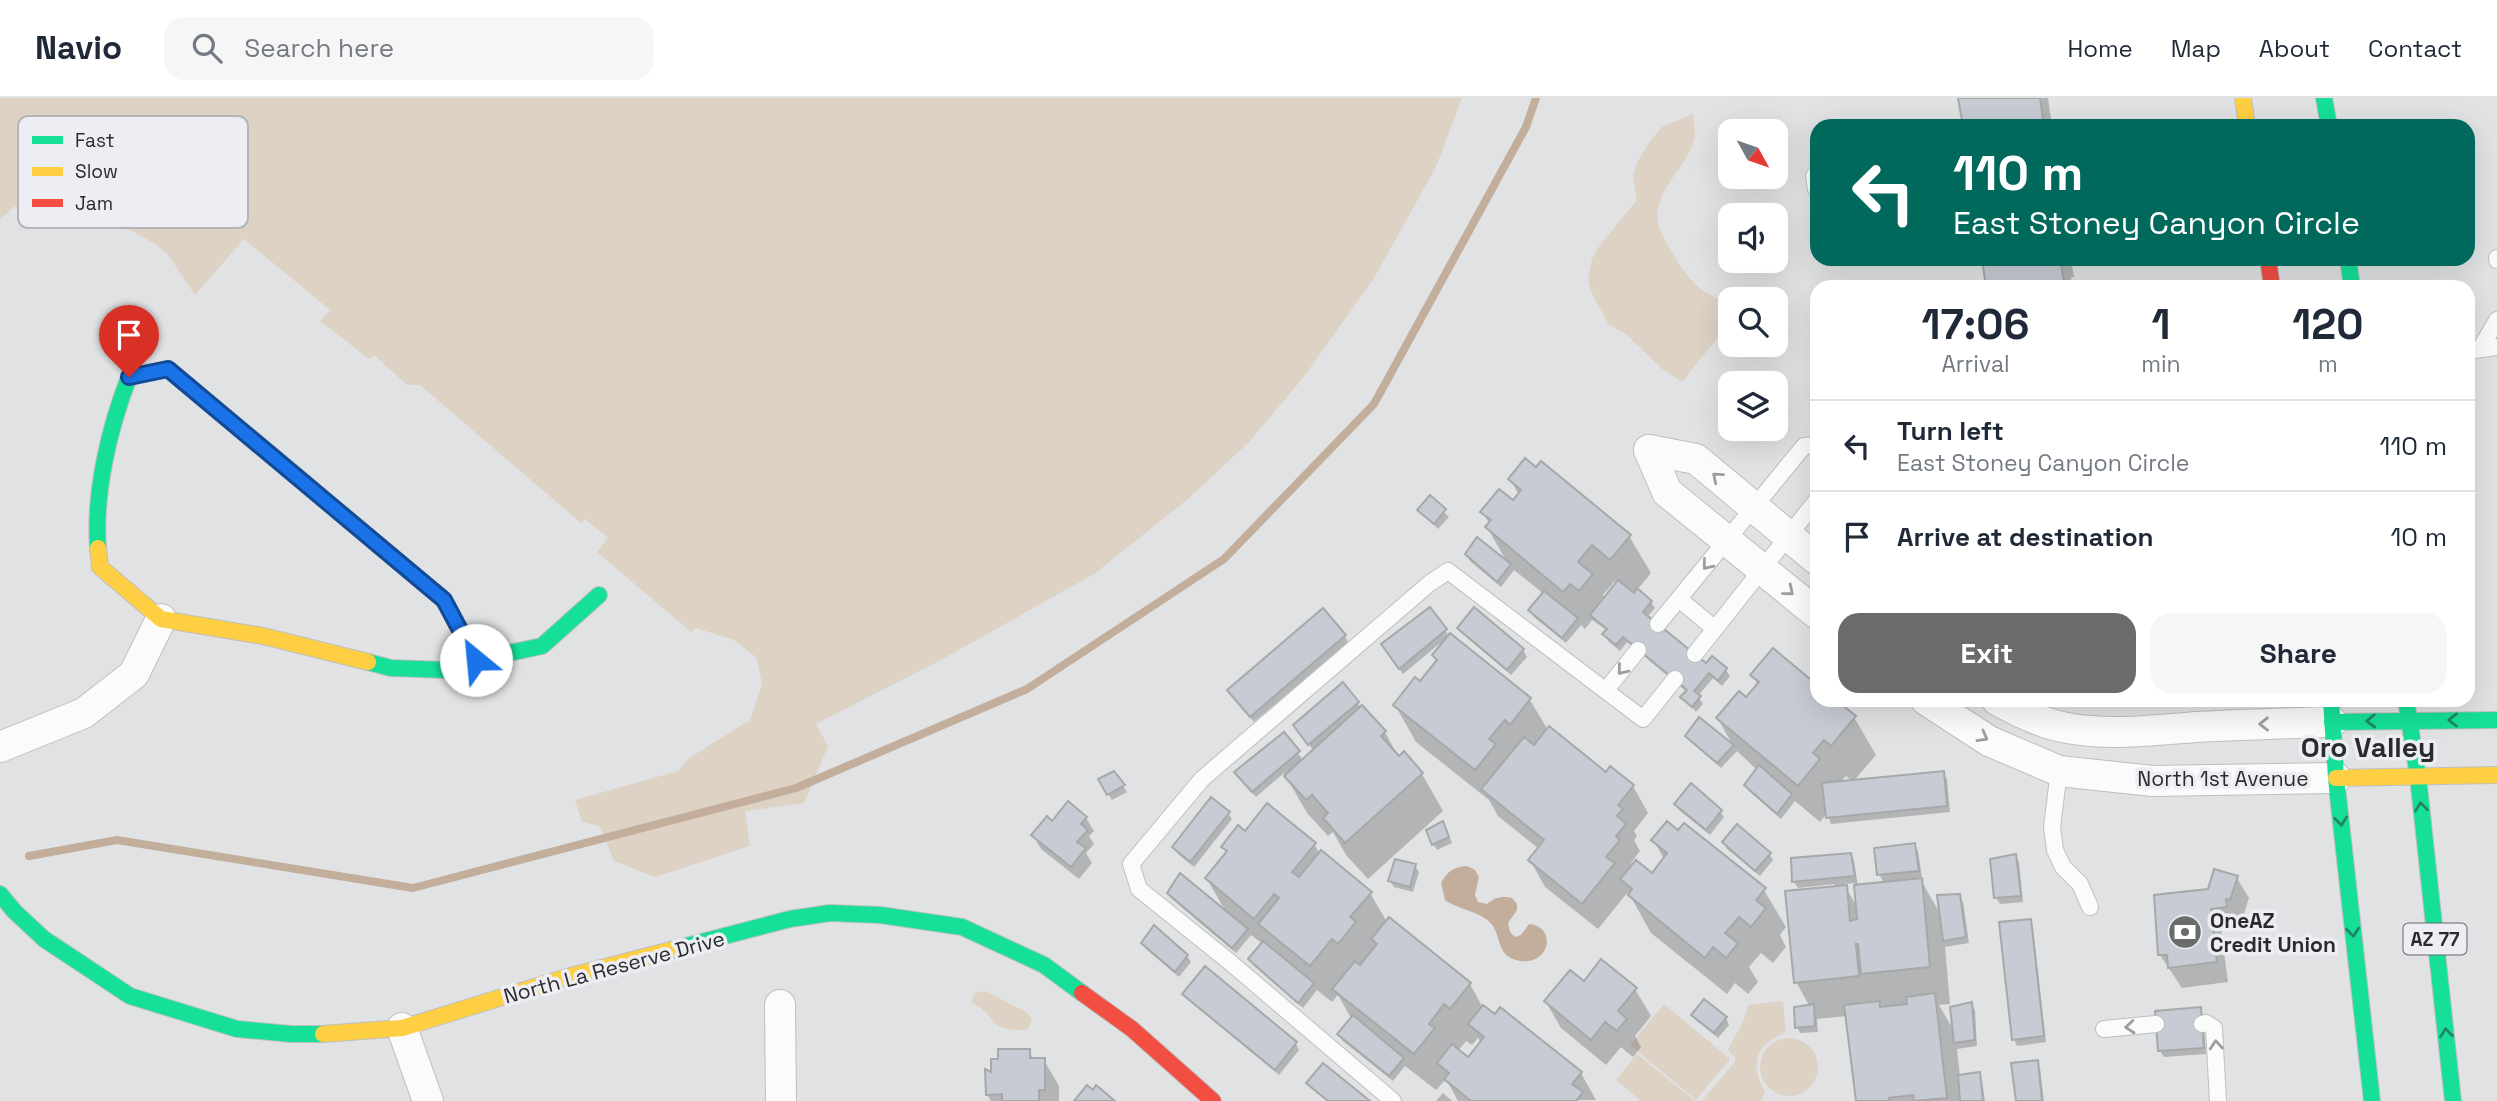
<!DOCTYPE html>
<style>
body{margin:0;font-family:"Space Grotesk",sans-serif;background:#f6f6f7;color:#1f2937;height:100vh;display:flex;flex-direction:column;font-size:26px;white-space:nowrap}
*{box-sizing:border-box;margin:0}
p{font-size:23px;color:#747a83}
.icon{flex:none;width:38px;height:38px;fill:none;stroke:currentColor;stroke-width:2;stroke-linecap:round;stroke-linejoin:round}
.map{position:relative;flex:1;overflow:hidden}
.sheet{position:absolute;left:1810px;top:182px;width:665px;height:427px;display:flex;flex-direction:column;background:#fff;border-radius:21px;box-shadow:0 7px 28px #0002}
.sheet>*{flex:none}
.top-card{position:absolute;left:1810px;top:21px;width:665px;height:147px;border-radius:21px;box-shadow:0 7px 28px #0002;background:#00695c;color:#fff;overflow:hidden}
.needle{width:46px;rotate:130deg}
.buttons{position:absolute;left:1718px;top:21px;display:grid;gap:14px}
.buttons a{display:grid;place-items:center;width:70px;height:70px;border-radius:14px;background:#fff;box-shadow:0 7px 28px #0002;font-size:35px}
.pin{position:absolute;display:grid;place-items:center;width:60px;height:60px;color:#fff;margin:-72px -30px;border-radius:50% 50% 50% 0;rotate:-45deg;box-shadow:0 0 7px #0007}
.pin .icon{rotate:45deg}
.me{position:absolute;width:77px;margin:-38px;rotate:332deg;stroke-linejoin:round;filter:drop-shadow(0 0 5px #0008)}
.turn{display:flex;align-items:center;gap:24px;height:147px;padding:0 28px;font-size:32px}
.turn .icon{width:91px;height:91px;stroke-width:2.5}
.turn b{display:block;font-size:49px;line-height:60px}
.eta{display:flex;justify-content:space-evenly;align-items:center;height:119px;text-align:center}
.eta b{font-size:42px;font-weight:800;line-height:49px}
.action{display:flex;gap:14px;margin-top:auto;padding:14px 28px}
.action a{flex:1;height:80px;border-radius:21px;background:#6a6b6d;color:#fff;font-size:28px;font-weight:800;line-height:80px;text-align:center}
.action a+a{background:#f6f6f7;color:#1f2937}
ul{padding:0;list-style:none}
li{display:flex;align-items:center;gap:21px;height:91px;padding:0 28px;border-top:2px solid #e0e1e3}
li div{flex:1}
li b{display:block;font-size:26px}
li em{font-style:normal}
header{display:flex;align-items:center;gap:42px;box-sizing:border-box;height:98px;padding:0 35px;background:#fff;border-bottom:2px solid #e0e1e3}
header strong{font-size:33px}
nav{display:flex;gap:38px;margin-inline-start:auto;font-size:24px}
.search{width:490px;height:63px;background:#f6f6f7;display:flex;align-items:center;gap:18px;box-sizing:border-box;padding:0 24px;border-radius:21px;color:#747a83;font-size:26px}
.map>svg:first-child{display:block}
</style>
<header>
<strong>Navio</strong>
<div class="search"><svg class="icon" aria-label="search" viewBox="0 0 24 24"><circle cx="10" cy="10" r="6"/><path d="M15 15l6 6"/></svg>Search here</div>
<nav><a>Home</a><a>Map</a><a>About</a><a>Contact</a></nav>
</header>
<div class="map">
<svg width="2497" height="1003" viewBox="0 0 2497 1003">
<rect width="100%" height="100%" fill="#e0e2e4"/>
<g fill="#ded2c5">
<polygon points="0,0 1462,0 1436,69 1374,180 1303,280 1248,345 1189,400 1094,476 939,563 816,626 828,648 804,705 745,713 750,748 655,779 614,763 600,728 582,724 575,702 678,673 689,660 750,622 762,586 757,560 734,542 696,530 691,534 597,454 608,440 585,421 581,425 420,287 407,287 374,257 369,261 320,223 330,212 244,141 195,197 169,158 157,147 134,134 101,120 59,88 23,116 15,108 0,121"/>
<path d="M1693,16C1693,22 1696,31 1695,37C1691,69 1646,95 1660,132C1664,142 1671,152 1676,161C1685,177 1702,196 1720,201L1724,232L1682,284L1661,270L1626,236L1609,227L1592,196L1588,182L1592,161L1600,147L1637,102L1633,79L1638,63L1651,42L1662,29Z"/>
<path d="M985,893L1028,915L1032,923L1027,932C985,933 1000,919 971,904L975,895Z"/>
<path d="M1783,903L1786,934C1781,937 1776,938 1771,942C1752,955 1754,976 1765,993L1761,1003H1702L1735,964V959L1728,952C1735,935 1746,924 1748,907Z"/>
<polygon points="1664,906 1730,961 1696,1002 1630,947"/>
<circle cx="1789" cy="969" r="29"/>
<polygon points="1637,956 1695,1003 1641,1003 1616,982"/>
</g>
<path fill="#c2ae9b" d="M1467,768L1475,772L1479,779L1475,797L1478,804L1487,806C1496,799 1501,798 1512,800L1517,806V812L1508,825L1510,834L1515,839L1521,837L1529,826C1559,829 1549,871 1516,862C1498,857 1501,841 1493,828C1484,814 1459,812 1445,802L1441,785C1448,773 1453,769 1467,768Z"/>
<g fill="#0003" fill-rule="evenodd">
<polygon points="1960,0 2048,0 2052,28 1965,28"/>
<polygon points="1984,161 2071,161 2074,179 2071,179 2072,189 1988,189"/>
<path d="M1510,381L1629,438L1651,475L1637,492L1651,504L1655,510L1647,519L1706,568L1712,561L1726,572L1730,578L1722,588L1713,580L1698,598L1703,606L1696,614L1683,599L1687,594L1627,544L1620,553L1608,543L1605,537L1608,533L1592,522L1585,531L1581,527L1566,545L1534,519L1530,512L1544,496L1514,472L1501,489L1470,463L1467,457L1508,466L1487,429L1490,426L1482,414L1513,405L1519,397ZM1615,483L1618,486L1605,501L1603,497Z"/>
<polygon points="1430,400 1449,419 1438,431 1419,412"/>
<polygon points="1475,511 1523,552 1527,559 1511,577 1463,536 1459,530"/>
<polygon points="1445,532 1449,538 1530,602 1548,632 1606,677 1611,670 1633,688 1648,715 1634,733 1637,738 1634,742 1640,753 1631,765 1633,768 1652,777 1664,761 1654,743 1764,792 1786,829 1780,837 1786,849 1773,865 1761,855 1749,869 1758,884 1748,896 1735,885 1727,896 1651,835 1628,794 1598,831 1545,789 1530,762 1539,751 1498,718 1489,702 1416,644 1395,607 1420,585 1438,564 1434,557 1446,543 1444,542 1403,576 1386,553"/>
<polygon points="1345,538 1348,544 1254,624 1232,598"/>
<polygon points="1773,552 1816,588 1816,602 1833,602 1854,619 1876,657 1853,684 1846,678 1839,685 1943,675 1947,681 1950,714 1831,726 1827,715 1820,724 1795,703 1781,721 1749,693 1746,687 1757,672 1737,653 1721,670 1691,644 1687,638 1700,621 1734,649 1718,621 1746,601 1758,587 1752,577"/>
<polygon points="1357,605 1385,634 1399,660 1422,676 1443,713 1368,781 1346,757 1333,734 1328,738 1307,715 1284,675 1256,699 1240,681 1284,637 1303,662 1314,653 1299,634"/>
<polygon points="1100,682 1123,688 1127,694 1112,702"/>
<polygon points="1676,706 1720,713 1724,719 1710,737 1679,712"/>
<polygon points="1228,715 1232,721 1194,769 1178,756 1174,749"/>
<polygon points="1086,720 1094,733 1089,738 1094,746 1086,755 1092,765 1079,781 1041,751 1033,737"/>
<polygon points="1446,731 1452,745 1437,752 1433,746"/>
<path d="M1245,735L1314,746L1320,756L1370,795L1387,824L1470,886L1482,908L1581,975L1596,1002L1458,1003L1446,981L1436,992L1405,968L1393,983L1343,943L1339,937L1352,922L1338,897L1332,904L1317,892L1303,910L1254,868L1250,861L1263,846L1251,837L1236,855L1172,801L1169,795L1227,816L1207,781L1227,756L1223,749ZM1478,940L1481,945L1468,961L1458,953L1466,943L1472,947Z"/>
<polygon points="1724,744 1769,756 1773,762 1760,778 1727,751"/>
<path d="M1914,747L1918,753L1922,779H1919L1941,817L1959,798L1963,804L1969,845L1945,849L1950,906L1939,907L1954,933L1971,906L1975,912L1977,948L1957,951L1960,978L1979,976L1982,982L1985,1003H1857L1847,918L1817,921L1818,934L1800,935L1797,929L1810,909L1796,884L1835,790V786L1798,790L1794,784L1851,757L1854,763L1858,788L1884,785L1879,776ZM1855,785L1857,809L1844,786Z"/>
<polygon points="2015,758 2019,764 2023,804 2000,806 1996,800"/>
<polygon points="1415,768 1419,774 1413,794 1394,789 1390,783"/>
<polygon points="2237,780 2249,800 2242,822 2236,820 2237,829 2221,831 2228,884 2182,890 2160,857 2209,792"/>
<polygon points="2029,822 2033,829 2046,944 2017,948 2014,941"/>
<polygon points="1143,845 1187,858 1191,864 1179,879 1147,852"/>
<polygon points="1584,885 1635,891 1651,918 1635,938 1641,949 1633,959 1621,949 1606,967 1561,930 1546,904"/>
<polygon points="1184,896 1296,946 1299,952 1279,977 1188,902"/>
<polygon points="2200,911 2203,917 2206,956 2164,959 2160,953"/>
<polygon points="1693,917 1726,920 1729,927 1718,940 1697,923"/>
<polygon points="1029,953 1034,962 1044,962 1059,988 1059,1003 991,1003 987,996 993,976"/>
<polygon points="2037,964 2040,970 2044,1003 2017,1003"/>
<polygon points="1443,995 1452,1003 1436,1003"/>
</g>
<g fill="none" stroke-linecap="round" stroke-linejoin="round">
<polyline stroke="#c2ae9b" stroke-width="8" points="29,758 117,742 413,790 796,690 1027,591 1224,461 1374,306 1526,29 1536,0"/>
</g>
<g fill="#c7cbd3" stroke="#a6a8a9" stroke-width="2">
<polygon points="1958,0 2040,0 2044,28 1963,28"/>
<polygon points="1982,161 2060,161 2065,189 1986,189"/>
<polygon points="1525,360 1536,369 1541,363 1631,437 1610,462 1592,447 1578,464 1593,476 1579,493 1570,486 1563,494 1485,429 1491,422 1480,414 1499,391 1513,402 1521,392 1508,381"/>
<polygon points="1430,397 1446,411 1434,426 1417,412"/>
<polygon points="1477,439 1511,466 1497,484 1465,456"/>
<polygon points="1618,482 1634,495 1637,490 1652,503 1643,514 1706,565 1712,558 1727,570 1718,583 1709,575 1694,593 1701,598 1692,609 1680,599 1687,592 1623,539 1616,547 1602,536 1607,531 1590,517"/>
<polygon points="1544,493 1578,520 1562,540 1528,512"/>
<polygon points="1430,509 1447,531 1399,571 1381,546"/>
<polygon points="1474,509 1524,551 1507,572 1457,530"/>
<polygon points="1323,510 1346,537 1250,619 1227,592"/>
<polygon points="1450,535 1531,600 1510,627 1505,622 1489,641 1496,646 1475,672 1393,607 1415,579 1420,583 1437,562 1432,557"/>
<polygon points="1773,550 1816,586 1816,602 1836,602 1856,618 1831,648 1824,642 1813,655 1820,661 1798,688 1716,620 1739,593 1746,599 1759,584 1750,577"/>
<polygon points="1343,584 1359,604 1308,647 1293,627"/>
<polygon points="1362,607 1386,633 1381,638 1399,658 1404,653 1423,675 1345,745 1323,720 1328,715 1312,697 1306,702 1284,678"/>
<polygon points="1699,619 1734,647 1717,665 1685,638"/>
<polygon points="1549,628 1606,674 1610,668 1634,687 1618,707 1623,711 1617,718 1626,726 1616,738 1620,742 1606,759 1615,765 1582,806 1528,762 1544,742 1481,691 1524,639 1534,647"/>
<polygon points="1284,634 1300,653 1252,694 1234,674"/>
<polygon points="1759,667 1792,696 1777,716 1744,687"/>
<polygon points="1114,673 1125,687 1107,697 1098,681"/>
<polygon points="1944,673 1947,708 1826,720 1822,685"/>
<polygon points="1691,685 1722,712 1706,732 1674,706"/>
<polygon points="1211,699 1230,714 1190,764 1172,749"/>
<polygon points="1068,703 1087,719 1081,726 1088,732 1077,744 1086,750 1071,769 1031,737 1047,718 1052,723"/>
<polygon points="1267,705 1316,745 1292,774 1299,779 1321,752 1372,794 1350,819 1356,824 1338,846 1332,841 1310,868 1258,826 1279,800 1274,796 1254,821 1205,780 1227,753 1221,749 1238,727 1245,733"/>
<polygon points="1443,723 1449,739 1432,747 1426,732"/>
<polygon points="1667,723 1678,732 1684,725 1766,790 1756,802 1766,810 1751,829 1739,819 1725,835 1738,845 1726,860 1713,849 1705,860 1628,797 1632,791 1620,781 1636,762 1652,775 1667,755 1651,742"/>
<polygon points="1737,726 1771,755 1755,773 1722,744"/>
<polygon points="1915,745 1919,773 1877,777 1874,750"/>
<polygon points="1851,755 1855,778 1792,784 1791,760"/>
<polygon points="2016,756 2021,798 1994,800 1990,761"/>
<polygon points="1395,761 1416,766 1410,789 1388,783"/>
<polygon points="2214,771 2238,778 2230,802 2226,801 2227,809 2211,811 2217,864 2168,870 2167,857 2158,857 2154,797 2208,791"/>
<polygon points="1180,775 1248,831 1232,850 1167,795"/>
<polygon points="1922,780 1930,869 1861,876 1858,846 1856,846 1859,878 1794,885 1785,793 1847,787 1850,823 1857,821 1854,787"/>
<polygon points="1960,796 1966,839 1943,843 1937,797"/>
<polygon points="1389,819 1471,885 1450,911 1444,906 1429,926 1435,930 1414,956 1332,891 1355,863 1360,867 1377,846 1371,841"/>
<polygon points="2031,821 2044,938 2012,942 1999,824"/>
<polygon points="1154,827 1188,857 1175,874 1141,845"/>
<polygon points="1263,843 1314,885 1298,905 1248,861"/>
<polygon points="1601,861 1637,890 1618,913 1627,921 1617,933 1605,924 1591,942 1544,903 1570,872 1584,883"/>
<polygon points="1205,868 1297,944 1275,972 1182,896"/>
<polygon points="1935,895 1947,1000 1914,1003 1913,997 1889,1000 1889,1003 1856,1003 1844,907 1880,903 1880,909 1907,906 1906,899"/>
<polygon points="1704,901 1727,919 1714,935 1691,917"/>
<polygon points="1972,904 1975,942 1954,945 1950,909"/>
<polygon points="1814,906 1815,928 1795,930 1794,909"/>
<polygon points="1483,907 1495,916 1500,909 1582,974 1572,986 1583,994 1576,1003 1471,1003 1444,981 1449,975 1437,965 1452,946 1468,959 1484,939 1468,926"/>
<polygon points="2201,909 2204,950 2158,953 2155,913"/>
<polygon points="1353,917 1404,960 1389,978 1337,936"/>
<polygon points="998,951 1030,951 1030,960 1045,960 1045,992 1039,992 1039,1003 1002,1003 1002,996 986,997 985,971 991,974 991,961 998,961"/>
<polygon points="2038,962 2042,1003 2016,1003 2011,965"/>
<polygon points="1323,965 1370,1003 1328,1003 1306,985"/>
<polygon points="1980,974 1983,1003 1960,1003 1958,977"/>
<polygon points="1087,987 1093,992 1096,987 1115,1003 1074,1003"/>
</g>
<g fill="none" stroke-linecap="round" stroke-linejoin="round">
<g stroke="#bdbfc0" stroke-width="18">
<g id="lane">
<polyline points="1816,76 1814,78 1816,91"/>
<polyline points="2497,160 2497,162"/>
<polyline points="2480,251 2497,222"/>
<polyline points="2468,253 2497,249"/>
<polyline points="1679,501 1715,531"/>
<polyline points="1658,526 1804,348 1816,347"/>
<polyline points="1695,556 1816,403"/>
<polyline points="1606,592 1638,552"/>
<polyline points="2059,673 2052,729 2055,752 2063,769 2080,786 2090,809"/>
<polyline points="2202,926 2206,925 2214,930 2218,1003"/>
<polyline points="2104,931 2156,926"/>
<polyline points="1393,1003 1231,865 1139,791 1131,766 1202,681 1430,485 1448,473 1643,621 1675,581"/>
</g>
</g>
<g stroke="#bdbfc0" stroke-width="32">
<g id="street">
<polyline points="1649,352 1667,394 1816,515"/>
<polyline points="1649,352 1696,361 1816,461"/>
<polyline points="1926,602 1989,643 2059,673 2153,683 2336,680"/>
<path d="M1997,602C2019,614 2043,626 2067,630C2110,638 2155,632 2197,629C2242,627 2287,625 2332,624"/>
<polyline points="0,649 84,615 134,576 161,521"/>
<polyline points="780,907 781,1003"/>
<polyline points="402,930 428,1003"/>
</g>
</g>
<g stroke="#bdbfc0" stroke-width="18">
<g id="fast">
<polyline points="2324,0 2329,28"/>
<polyline points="2348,161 2352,189"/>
<path d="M98,450C94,394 109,331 129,279L168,271L275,360"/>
<polyline points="368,564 391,570 446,572 476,562 542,548 599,497"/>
<polyline points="2331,602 2336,680 2372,1003"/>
<polyline points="2406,602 2418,679 2453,1003"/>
<polyline points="2332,624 2497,622"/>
<polyline points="0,796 14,813 44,841 130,898 237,931 291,936 323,936"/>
<polyline points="671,852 790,821 830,815 880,817 962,829 1044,867 1082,895"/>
</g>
</g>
<g stroke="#bdbfc0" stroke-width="18">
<g id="slow">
<polyline points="2243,0 2247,28"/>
<polyline points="275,360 444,502 476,562"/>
<polyline points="98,450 100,469 161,521 263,538 368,564"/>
<polyline points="2336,680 2497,677"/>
<polyline points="323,936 402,930 567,879 671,852"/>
</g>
</g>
<g stroke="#bdbfc0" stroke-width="18">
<g id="jam">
<polyline points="2268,161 2272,189"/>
<polyline points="1082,895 1132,931 1213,1003"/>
</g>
</g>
<use href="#lane" stroke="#fafbfb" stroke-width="16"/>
<use href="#street" stroke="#fafbfb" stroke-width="30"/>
<use href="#fast" stroke="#16e098" stroke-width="16"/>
<use href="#slow" stroke="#ffcf43" stroke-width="16"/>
<use href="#jam" stroke="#f24e42" stroke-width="16"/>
</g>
<defs><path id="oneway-chevron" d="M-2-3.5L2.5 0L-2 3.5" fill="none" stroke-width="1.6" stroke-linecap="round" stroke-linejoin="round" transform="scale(1.75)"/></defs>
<g stroke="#9c9d9e">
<use href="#oneway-chevron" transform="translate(1717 379) rotate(-140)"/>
<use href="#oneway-chevron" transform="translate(1707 467) rotate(129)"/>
<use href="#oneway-chevron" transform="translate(1789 493) rotate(39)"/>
<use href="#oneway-chevron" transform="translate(1622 572) rotate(129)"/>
<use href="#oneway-chevron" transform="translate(2264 626) rotate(179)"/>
<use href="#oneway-chevron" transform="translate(1983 639) rotate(29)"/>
<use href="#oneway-chevron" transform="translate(2130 929) rotate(175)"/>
<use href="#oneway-chevron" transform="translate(2216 947) rotate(-95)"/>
</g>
<g stroke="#208662">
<use href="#oneway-chevron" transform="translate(2453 622) rotate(-180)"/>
<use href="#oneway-chevron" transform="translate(2371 623) rotate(178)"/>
<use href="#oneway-chevron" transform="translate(2421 709) rotate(-96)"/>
<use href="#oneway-chevron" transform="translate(2341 723) rotate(84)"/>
<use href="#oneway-chevron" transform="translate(2353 834) rotate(84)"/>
<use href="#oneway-chevron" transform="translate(2446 935) rotate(-96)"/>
</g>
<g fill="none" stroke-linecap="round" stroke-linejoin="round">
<g stroke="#114b97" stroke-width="18">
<polyline id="route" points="129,279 168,271 444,502 476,562"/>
</g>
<use href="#route" stroke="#1a73e8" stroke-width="12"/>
</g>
<defs>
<g id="bank-disc" transform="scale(1.75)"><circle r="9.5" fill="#6a6b6d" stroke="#eceef3"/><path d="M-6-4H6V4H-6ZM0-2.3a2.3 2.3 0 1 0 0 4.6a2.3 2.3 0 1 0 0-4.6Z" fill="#fff"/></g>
</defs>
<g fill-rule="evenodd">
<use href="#bank-disc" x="2185" y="834"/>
</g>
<g text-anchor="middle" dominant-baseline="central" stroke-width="7" stroke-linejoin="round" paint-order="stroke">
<rect fill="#eceef3" stroke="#646668" stroke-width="2" x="2403.5" y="825.5" width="63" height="31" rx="5"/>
<g font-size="19" font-weight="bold" fill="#2a2b2d">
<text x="2435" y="841">AZ 77</text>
</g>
<g font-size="21" fill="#2a2b2d" stroke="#eceef3">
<text x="2223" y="680">North 1st Avenue</text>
<text transform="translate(614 869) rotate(-15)">North La Reserve Drive</text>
</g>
<g font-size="21" font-weight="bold" fill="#2a2b2d" stroke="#eceef3" text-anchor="start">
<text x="2210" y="822">OneAZ<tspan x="2210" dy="24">Credit Union</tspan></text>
</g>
<g font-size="28" font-weight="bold" fill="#2a2b2d" stroke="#eceef3">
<text x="2368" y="649">Oro Valley</text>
</g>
</g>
<rect x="18" y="18" width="230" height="112" rx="10" fill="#eceef3" stroke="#b2b4b8" stroke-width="2"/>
<rect x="32" y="38" width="31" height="8" fill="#16e098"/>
<rect x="32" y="69" width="31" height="9" fill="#ffcf43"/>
<rect x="32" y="101" width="31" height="8" fill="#f24e42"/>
<g font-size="19" fill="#2a2b2d">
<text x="75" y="49">Fast</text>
<text x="75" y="80">Slow</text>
<text x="75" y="112">Jam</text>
</g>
</svg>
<div class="buttons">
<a><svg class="needle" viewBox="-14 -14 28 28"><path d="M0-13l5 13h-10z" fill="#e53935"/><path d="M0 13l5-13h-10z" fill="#747a83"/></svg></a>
<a><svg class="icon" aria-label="sound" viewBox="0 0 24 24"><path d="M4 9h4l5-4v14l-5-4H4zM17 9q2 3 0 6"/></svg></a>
<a><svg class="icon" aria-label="search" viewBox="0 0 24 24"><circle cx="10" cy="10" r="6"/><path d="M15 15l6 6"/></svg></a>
<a><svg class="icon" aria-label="layers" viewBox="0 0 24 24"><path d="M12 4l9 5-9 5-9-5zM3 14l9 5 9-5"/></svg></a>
</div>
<div class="pin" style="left:129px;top:279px;background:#d93025"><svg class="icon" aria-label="arrive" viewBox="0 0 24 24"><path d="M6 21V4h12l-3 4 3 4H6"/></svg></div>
<svg class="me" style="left:476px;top:562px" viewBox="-20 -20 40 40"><circle r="19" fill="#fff"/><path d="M0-13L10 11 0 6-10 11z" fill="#1a73e8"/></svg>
<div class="top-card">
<div class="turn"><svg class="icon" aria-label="left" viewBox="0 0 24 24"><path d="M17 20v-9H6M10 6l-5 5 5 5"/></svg><div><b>110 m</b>East Stoney Canyon Circle</div></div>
</div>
<section class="sheet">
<div class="eta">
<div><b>17:06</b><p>Arrival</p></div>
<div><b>1</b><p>min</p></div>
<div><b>120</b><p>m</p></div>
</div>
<ul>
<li><svg class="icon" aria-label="left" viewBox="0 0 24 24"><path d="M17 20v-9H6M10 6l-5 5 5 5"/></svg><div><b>Turn left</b><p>East Stoney Canyon Circle</p></div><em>110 m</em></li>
<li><svg class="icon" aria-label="arrive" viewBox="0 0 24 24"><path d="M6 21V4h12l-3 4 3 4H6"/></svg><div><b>Arrive at destination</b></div><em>10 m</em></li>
</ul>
<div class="action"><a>Exit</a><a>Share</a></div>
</section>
</div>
